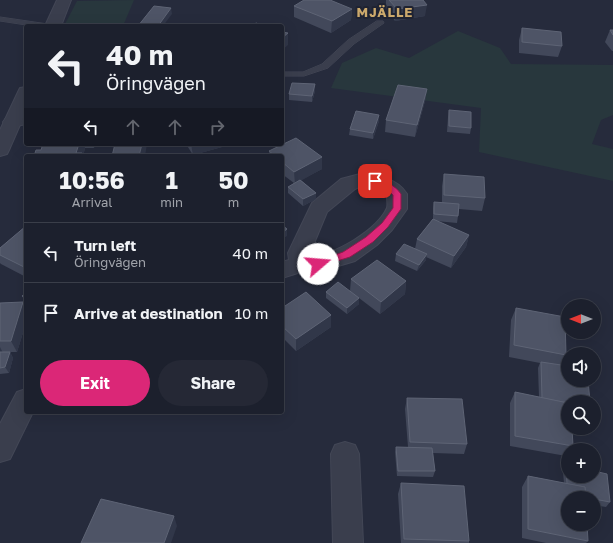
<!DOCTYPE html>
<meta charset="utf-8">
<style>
body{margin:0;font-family:"Golos Text",sans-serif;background:#252835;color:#f1f3f6;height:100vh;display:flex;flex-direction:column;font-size:15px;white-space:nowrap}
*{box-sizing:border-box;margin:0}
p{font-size:13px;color:#a0a3aa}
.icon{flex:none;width:22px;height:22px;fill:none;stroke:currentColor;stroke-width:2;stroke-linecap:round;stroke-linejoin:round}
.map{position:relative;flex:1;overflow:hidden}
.sheet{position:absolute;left:24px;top:154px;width:260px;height:260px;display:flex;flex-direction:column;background:#1c202d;border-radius:4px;box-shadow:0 4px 16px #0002,0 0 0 1px #3a3e49}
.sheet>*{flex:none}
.banner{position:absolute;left:24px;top:24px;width:260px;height:122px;border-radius:4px;box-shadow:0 4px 16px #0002,0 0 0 1px #3a3e49;background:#1c202d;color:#f1f3f6;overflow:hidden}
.needle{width:26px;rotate:270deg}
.tools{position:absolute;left:561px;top:299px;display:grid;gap:8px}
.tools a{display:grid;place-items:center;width:40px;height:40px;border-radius:50%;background:#1c202d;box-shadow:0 4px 16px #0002,0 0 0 1px #3a3e49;font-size:20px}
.pin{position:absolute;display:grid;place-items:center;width:34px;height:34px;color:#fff;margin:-17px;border-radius:8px;box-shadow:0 2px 6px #0006}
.me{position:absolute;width:44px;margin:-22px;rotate:72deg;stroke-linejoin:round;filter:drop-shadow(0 0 3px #0008)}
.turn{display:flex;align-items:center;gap:14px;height:84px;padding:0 16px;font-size:18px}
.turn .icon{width:52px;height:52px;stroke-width:2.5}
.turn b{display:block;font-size:28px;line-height:34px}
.lanes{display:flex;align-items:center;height:38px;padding:0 16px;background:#0003;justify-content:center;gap:20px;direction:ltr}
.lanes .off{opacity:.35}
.eta{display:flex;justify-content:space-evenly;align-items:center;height:68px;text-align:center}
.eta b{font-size:24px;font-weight:700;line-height:28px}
.primary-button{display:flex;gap:8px;margin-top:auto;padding:8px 16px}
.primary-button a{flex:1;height:46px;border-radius:24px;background:#db2777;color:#fff;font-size:16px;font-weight:700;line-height:46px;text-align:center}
.primary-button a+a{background:#252835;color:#f1f3f6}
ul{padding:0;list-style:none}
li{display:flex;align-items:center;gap:12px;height:60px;padding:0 16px;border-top:1px solid #3a3e49}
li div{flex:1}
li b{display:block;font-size:15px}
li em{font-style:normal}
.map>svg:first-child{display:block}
</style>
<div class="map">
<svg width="613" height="543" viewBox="0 0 613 543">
<rect width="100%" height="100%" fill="#262b3c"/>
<g fill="#28373d">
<polygon points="134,0 123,26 64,26 77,1"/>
<polygon points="458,31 500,48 511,64 613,65 613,115 601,120 592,144 613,149 613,181 479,152 481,108 331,88 342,63 376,48 409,58"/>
</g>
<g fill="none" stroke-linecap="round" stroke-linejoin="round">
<g stroke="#434756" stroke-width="1">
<g id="service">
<polygon points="0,17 48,24 52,26 33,26 0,21"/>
<polygon points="377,21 383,21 384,23 354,44 328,68 304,76 282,76 282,72 303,72 322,64 348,40"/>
</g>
</g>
<g stroke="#434756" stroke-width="2">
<g id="minor">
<polygon points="26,113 26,124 12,127 6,126 3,122 6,118"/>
<path d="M360,174C378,175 397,178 407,194V209L392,230L377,245L355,261L318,272H301L282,278V262L289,260L288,253L312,203L341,179ZM361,186C372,187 379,189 387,196C387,200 388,205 387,208C377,230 334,256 310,256V253L327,212L355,189Z"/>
<polygon points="26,389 26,412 33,412 10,459 0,462 0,424 17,392"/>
<polygon points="345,442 355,445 359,454 363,543 333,543 331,454 335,445"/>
</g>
</g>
<g stroke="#434756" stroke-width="2">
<g id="tertiary">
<polygon points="57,0 71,0 61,26 45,26"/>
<polygon points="26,87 26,111 9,150 7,154 0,156 0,130 18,92 20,88"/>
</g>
</g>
<use href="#service" fill="#3a3e4d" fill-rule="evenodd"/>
<use href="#minor" fill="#3a3e4d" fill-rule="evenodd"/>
<use href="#tertiary" fill="#3a3e4d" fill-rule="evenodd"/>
</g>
<g fill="#42485a">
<polygon points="386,0 423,0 425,16 395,21 386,8"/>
<polygon points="294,6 352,9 351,20 331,33 294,17"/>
<polygon points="522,28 562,46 558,57 519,53 519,40"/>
<polygon points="610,30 613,30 613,51 612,51 605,42"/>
<polygon points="315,84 315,91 312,102 289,100 289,94"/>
<polygon points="427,89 425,101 415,137 385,132 386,120"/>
<polygon points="449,110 471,128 470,134 447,132 448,117"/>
<polygon points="379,121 373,139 349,135 350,129"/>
<polygon points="43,144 95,144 94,148 85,148 83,156 34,156 41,150"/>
<polygon points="186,144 221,144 222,147 193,155"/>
<polygon points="269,151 322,169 301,180 316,193 316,199 303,206 288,193 288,187 294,183 282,174 282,156 269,156"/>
<polygon points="444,174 485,198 482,211 459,209 457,223 436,221 469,235 466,247 451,268 426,257 426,260 417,271 395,261 396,254 415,249 417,239 433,219 433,208 434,202 442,203 442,186"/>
<polygon points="26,226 26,277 1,264 0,263 0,248"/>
<polygon points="351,279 406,281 405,294 380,314 359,298 359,304 347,314 326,298 326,292 350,291"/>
<polygon points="26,293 26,303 22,296"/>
<polygon points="23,302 26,308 26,323 17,352 10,352 13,358 9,373 0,374 0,303"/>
<polygon points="282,308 331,315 331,327 296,351 282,337"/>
<polygon points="516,308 566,355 561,365 568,402 573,446 570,450 568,450 568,454 566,456 510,446 510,403 515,392 539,397 538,368 540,363 509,357 511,320"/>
<polygon points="407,398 467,444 464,454 433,453 435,471 433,477 397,476 395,452 396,447 408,447 405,409"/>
<polygon points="566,466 610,502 606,507 594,505 594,498 568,498 588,541 586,543 546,543 522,538 522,487 528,476 564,483 563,472"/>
<polygon points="401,483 469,541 469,543 401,543 398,494"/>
</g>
<g fill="#313749">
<polygon points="427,5 425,16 395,21 397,9"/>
<polygon points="171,8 172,14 163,26 158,26"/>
<polygon points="352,9 351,20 331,33 332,21"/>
<polygon points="288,33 288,45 282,50 282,38"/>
<polygon points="315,84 315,91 312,102 312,96"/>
<polygon points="427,89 425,101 415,137 417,125"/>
<polygon points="379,115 379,121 373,139 373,133"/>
<polygon points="79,144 84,144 85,148 83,156 77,156 76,153"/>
<polygon points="93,144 95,144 94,148"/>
<polygon points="142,144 147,144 145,156 139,156"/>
<polygon points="191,144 221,144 222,147 193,155"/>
<polygon points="322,157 322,169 295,184 294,172"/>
<polygon points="316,193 316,199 303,206 303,199"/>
<polygon points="287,229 287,236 282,239 282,233"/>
<polygon points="469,235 466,247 451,268 454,256"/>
<polygon points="427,254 426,260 417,271 419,265"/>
<polygon points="406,281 405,294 380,314 381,302"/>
<polygon points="359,298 359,304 347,314 347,308"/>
<polygon points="23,302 26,308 26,323 17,352 11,341"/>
<polygon points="331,315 331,327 296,351 296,339"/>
<polygon points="0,347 3,353 0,357"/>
<polygon points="10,352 13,358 9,373 5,367"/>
<polygon points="174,516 177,526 171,543 164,543"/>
</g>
<g fill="#4e5466" stroke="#5e6475">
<polygon points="304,0 330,0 352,9 332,21 294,6"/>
<polygon points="389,0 423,0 427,5 397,9"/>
<polygon points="154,6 171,8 158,26 138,26"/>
<polygon points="256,23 265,26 252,26"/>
<polygon points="522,28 561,32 562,46 522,42"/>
<polygon points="610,30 613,30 613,35"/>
<polygon points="282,32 288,33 282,38"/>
<polygon points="292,83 315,84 312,96 289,94"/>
<polygon points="398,85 427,89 417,125 386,120"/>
<polygon points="449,110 471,112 471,128 449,126"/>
<polygon points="356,111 379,115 373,133 350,129"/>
<polygon points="296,138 322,157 294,172 282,162 282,156 275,156 269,151"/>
<polygon points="43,144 79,144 76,153 82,153 81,156 34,156 36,150 41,150"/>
<polygon points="115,144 142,144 139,156 112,156"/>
<polygon points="444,174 484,177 485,198 444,195"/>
<polygon points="300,180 316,193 303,199 288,187"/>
<polygon points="434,202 459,204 458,216 434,214"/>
<polygon points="433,219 469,235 454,256 417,239"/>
<polygon points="282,225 287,229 282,233"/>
<polygon points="26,226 26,268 0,255 0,248"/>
<polygon points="404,244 427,254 419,265 396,254"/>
<polygon points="377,260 406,281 381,302 351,279"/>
<polygon points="338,282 359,298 347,308 326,292"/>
<polygon points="306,292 331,315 296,339 282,326 282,308"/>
<polygon points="26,293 26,298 22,296"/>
<polygon points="23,302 11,341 0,341 0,303"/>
<polygon points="516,308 565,317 566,355 514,345"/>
<polygon points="0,352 10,352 5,367 0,368"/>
<polygon points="541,362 568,366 568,380 588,380 590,402 568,402 568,403 542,398"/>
<polygon points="515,392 568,403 568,428 572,428 573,446 515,436"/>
<polygon points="407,398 462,399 467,444 410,442"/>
<polygon points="396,447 432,448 435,471 398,471"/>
<polygon points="566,466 568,467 568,476 594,476 594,471 607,474 610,502 594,499 594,498 586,497 585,487 567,484"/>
<polygon points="528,476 585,487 586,498 568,498 568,524 587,524 588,541 528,529"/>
<polygon points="401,483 464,486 469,541 404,539"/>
<polygon points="101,499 174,516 164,543 81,543"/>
</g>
<path fill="#db2777" stroke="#8e194d" d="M375,178C385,181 395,185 401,194V209L388,227L373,242L350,257L318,267L315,266L314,264L315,262L343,252L366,237L382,223L393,208V195L387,189L372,183V179Z"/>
<g text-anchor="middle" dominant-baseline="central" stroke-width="4" stroke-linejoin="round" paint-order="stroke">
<g font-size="13" font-weight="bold" letter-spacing="1" fill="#cca96c" stroke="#1f2332">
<text x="385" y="12">MJÄLLE</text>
</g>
</g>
</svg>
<div class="tools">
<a><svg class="needle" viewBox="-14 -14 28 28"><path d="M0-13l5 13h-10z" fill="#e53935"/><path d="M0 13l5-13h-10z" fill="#a0a3aa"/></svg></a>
<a><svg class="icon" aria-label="sound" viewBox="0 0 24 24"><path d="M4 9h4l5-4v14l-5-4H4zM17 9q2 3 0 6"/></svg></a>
<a><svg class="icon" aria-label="search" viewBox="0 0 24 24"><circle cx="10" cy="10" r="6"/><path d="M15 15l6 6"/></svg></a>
<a>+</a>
<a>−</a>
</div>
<div class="pin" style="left:375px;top:181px;background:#d93025"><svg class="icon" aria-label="arrive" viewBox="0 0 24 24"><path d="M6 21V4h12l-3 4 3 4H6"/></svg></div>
<svg class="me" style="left:318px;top:264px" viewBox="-20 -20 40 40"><circle r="19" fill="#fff"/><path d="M0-13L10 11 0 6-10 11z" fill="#db2777"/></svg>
<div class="banner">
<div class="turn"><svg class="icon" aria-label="left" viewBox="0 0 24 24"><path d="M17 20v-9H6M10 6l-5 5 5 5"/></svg><div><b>40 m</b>Öringvägen</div></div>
<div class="lanes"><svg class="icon" aria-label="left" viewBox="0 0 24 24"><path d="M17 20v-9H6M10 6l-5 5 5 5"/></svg><svg class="icon off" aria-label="ahead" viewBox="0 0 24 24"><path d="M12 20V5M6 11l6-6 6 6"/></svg><svg class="icon off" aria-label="ahead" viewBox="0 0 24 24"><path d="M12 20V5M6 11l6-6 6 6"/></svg><svg class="icon off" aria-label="right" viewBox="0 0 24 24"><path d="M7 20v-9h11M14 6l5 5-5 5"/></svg></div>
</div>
<section class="sheet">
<div class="eta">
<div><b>10:56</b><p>Arrival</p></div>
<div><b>1</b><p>min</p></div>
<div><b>50</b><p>m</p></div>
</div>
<ul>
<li><svg class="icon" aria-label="left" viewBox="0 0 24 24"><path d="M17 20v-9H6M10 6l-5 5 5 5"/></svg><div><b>Turn left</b><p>Öringvägen</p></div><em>40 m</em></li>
<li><svg class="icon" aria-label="arrive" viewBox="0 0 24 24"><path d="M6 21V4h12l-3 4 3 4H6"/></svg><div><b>Arrive at destination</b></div><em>10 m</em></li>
</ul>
<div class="primary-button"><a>Exit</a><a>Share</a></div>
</section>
</div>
